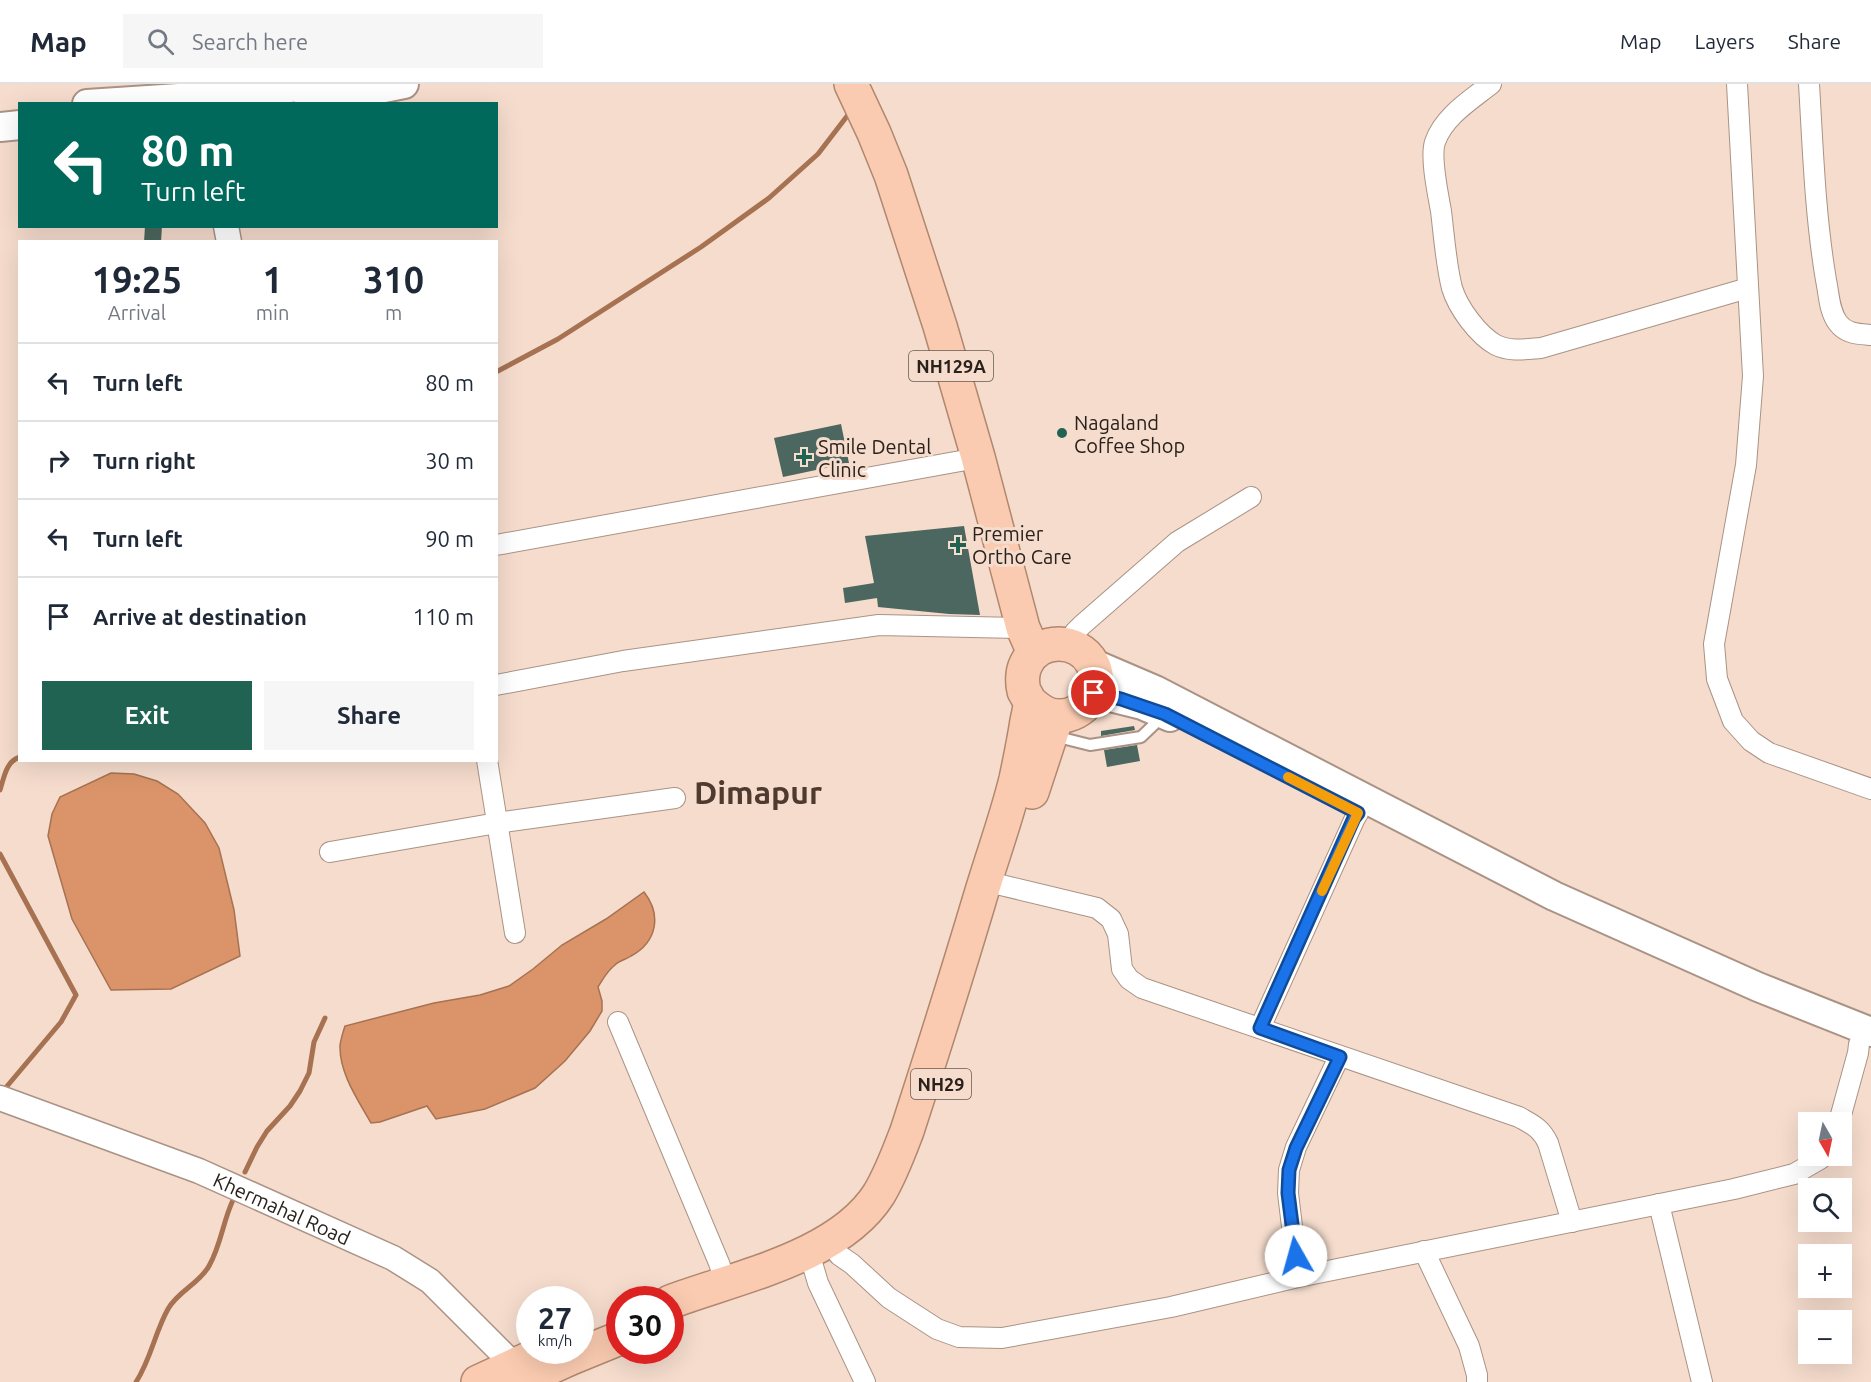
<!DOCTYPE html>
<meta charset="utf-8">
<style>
body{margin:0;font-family:Ubuntu,sans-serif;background:#f6f6f7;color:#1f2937;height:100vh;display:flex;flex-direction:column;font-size:22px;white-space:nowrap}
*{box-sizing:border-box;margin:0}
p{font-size:20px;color:#747a83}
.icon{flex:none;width:33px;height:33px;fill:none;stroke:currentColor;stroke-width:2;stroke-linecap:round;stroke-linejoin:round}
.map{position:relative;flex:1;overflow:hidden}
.panel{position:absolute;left:18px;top:156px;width:480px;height:522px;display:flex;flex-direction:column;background:#fff;border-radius:0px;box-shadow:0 6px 24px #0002}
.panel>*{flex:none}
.banner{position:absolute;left:18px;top:18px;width:480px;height:126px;border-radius:0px;box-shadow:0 6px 24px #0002;background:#00695c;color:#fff;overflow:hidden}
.needle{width:39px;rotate:171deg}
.buttons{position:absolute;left:1798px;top:1028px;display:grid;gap:12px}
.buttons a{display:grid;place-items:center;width:54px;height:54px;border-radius:0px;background:#fff;box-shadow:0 6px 24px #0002;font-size:30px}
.speed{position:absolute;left:516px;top:1202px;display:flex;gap:12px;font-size:30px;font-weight:700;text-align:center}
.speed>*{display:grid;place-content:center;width:78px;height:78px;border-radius:50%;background:#fff;box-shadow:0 6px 24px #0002;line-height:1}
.speed small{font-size:15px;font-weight:400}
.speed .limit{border:9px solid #d22;background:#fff;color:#111}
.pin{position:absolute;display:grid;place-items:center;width:51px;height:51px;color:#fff;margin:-26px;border:3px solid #fff;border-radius:50%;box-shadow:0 2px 6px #0007}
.me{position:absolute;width:66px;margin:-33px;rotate:353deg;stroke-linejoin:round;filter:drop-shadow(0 0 4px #0008)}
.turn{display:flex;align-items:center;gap:21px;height:126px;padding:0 24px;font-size:27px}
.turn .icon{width:78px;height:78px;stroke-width:2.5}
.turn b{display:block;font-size:42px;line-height:51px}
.eta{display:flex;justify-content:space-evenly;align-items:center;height:102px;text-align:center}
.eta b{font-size:36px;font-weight:600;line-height:42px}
.cta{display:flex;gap:12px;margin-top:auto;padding:12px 24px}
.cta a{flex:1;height:69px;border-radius:0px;background:#206353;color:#fff;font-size:24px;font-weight:600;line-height:69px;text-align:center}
.cta a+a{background:#f6f6f7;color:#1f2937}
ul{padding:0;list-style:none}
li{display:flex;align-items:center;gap:18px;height:78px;padding:0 24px;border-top:2px solid #e0e1e3}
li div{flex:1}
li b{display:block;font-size:22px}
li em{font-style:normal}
header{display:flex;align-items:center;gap:36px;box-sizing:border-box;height:84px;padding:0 30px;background:#fff;border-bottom:2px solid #e0e1e3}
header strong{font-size:28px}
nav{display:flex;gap:33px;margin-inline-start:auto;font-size:21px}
.search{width:420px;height:54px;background:#f6f6f7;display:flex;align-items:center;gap:15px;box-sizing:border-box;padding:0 21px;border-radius:0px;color:#747a83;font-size:22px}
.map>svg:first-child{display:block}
</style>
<header>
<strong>Map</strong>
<div class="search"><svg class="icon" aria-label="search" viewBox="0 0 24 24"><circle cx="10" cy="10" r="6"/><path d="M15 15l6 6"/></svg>Search here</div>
<nav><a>Map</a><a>Layers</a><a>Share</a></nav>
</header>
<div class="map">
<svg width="1871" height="1298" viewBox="0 0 1871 1298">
<rect width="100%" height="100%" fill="#f5dccd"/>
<g fill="#db9469" stroke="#a67252" stroke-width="1.5">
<polygon points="111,689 134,690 157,697 178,710 205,739 219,764 234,826 240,872 171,905 111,906 72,835 48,752 52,730 60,713"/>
<path d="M644,808C662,831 657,858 631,872C626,876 619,876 615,881C607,887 603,895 598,903L602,917V927L590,947L565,977L535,1004L485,1025L436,1035L427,1022L380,1038L371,1039C358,1016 339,989 340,961C341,955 343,948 345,942L434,919L480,911L509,902L533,885L562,861L606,835Z"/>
</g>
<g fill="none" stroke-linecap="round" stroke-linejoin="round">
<g stroke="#a67252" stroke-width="5">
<polyline points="496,288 558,255 701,163 769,114 818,70 851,27"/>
<path d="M0,706C4,694 6,677 20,673"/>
<polyline points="0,770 76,911 61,938 3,1007"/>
<polyline points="245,1088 257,1063 267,1047 290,1022 300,1007 309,989 314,958 325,934"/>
<path d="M136,1298C151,1275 155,1248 168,1225C178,1207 199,1200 209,1182C221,1161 223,1137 233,1116"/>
</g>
</g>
<g fill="#4c675f">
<polygon points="145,142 162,142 161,158 144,158"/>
<polygon points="841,340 849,379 783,393 774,354"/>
<polygon points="964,442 980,531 949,530 878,523 877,514 845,519 843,504 874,499 865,452"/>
<polygon points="1134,642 1135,646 1101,652 1101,647"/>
<polygon points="1137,661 1140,677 1107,683 1104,666"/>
</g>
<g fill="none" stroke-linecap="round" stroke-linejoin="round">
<g stroke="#aa9385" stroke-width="14">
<polyline id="service" points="1054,652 1090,661 1141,653 1163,632"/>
</g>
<g stroke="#aa9385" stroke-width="22">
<g id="minor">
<path d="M1491,0C1471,16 1444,32 1435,58C1430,73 1438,110 1441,127C1444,151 1446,181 1452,204C1458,224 1478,251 1496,261C1510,268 1527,265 1541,264L1748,204"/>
<polyline points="1737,0 1753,292 1746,381 1714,560 1717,595 1733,637 1751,657 1769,669 1871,705"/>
<path d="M1809,0C1813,66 1815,131 1826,196C1829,210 1829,227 1838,239C1846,250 1859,250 1871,251"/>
<polyline points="496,461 966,376 978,373"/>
<polyline points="1068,560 1075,548 1082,541 1177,458 1251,413"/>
<polyline points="496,601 623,577 879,541 1023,544"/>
<polyline points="487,676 515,849"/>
<polyline points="330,768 497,739 675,714"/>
<path d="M1001,801L1097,824L1111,835L1118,850L1122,885L1129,895L1142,904L1519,1033C1533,1041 1541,1044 1548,1059L1572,1138"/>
<polyline points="618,938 719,1179 726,1200"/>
<polyline points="1260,944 1355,734 1358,729"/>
<polyline points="1839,1038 1858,969 1859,960"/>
<polyline points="1659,1120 1702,1298"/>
<polyline points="1424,1167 1469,1262 1477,1291 1477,1298"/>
<polyline points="839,1171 852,1180 889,1214 937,1245 959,1253 1002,1254 1171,1223 1298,1193 1734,1105 1794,1090 1820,1075 1822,1071"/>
<polyline points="813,1182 818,1199 865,1298"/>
<polyline points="1298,1193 1288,1109 1289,1086 1296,1063 1339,973"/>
</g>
</g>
<g stroke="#aa9385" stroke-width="27">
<g id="tertiary">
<polyline points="226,142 229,158"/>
<path id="s1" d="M0,1014L199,1087L393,1174L430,1197L525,1292"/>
</g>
</g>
<g stroke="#aa9385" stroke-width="32">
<g id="secondary">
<polyline points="309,17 344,12 404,0"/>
<polyline points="87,20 209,12 330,0"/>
<polyline points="0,43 20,41"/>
<polyline points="1092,579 1155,606 1554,812 1758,903 1871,948"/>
<polyline points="1094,609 1142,621 1170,633"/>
</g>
</g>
<g stroke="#b0876f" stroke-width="36">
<g id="trunk">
<polyline points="851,0 874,49 891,91 940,242 978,373 1023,544 1034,569"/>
<polyline points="1032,708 1057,632"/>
<path d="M670,1218C737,1193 839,1173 879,1110C891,1090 899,1068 907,1047C932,970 956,894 979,817C991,776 1006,736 1016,695C1020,676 1024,657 1027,637C1028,632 1030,625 1030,619C1029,615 1026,611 1024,607C1022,599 1022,588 1026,580C1039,553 1078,554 1092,579C1106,603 1084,634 1057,632C1046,632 1038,625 1030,618"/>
<polyline points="478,1298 539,1270"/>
<polyline points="518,1298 571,1274 620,1254"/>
</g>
</g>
<use href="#service" stroke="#fff" stroke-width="10"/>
<use href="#minor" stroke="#fff" stroke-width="20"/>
<use href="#tertiary" stroke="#fff" stroke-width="24"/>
<use href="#secondary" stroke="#fff" stroke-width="28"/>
<use href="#trunk" stroke="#facbb0" stroke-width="33"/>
</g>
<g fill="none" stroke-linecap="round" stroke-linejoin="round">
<g stroke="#114b97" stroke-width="15">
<polyline id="route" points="1094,609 1121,615 1165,630 1358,729 1354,734 1260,944 1340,973 1296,1064 1289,1086 1288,1109 1296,1172"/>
</g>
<use href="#route" stroke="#1a73e8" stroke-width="10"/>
<polyline stroke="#f59e0b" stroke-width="10" points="1288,693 1358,729 1322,807"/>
</g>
<g fill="#206353" stroke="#f5dccd" stroke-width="2">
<circle cx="1062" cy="349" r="6"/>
<path d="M801 364h6v6h6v6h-6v6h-6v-6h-6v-6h6z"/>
<path d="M955 452h6v6h6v6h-6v6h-6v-6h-6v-6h6z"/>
</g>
<g text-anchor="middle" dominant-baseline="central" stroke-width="6" stroke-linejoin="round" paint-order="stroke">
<g fill="#f5dccd" stroke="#675951" stroke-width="1.5">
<rect x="909" y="267" width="84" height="30" rx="4.5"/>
<rect x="911" y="985" width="60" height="30" rx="4.5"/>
</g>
<g font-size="18" font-weight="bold" fill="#2a211c">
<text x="951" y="282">NH129A</text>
<text x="941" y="1000">NH29</text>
</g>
<g font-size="20" fill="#2a211c" stroke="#f5dccd" text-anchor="start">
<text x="1074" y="338">Nagaland<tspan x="1074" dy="23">Coffee Shop</tspan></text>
<text x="818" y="362">Smile Dental<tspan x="818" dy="23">Clinic</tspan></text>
<text x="972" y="449">Premier<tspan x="972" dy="23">Ortho Care</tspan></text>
</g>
<g font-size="20" fill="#2a211c" stroke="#f5dccd">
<text stroke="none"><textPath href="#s1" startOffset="303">Khermahal Road</textPath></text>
</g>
<g font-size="32" font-weight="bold" fill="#4e3a2e" stroke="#f5dccd">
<text x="758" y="708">Dimapur</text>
</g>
</g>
</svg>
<div class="buttons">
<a><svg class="needle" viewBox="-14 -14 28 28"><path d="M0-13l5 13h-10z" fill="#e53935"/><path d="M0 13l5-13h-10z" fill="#747a83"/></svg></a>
<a><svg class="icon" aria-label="search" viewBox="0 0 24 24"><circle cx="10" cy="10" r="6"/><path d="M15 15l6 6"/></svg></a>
<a>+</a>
<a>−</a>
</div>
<div class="speed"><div>27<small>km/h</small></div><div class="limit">30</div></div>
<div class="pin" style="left:1094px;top:609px;background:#d93025"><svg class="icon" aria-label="arrive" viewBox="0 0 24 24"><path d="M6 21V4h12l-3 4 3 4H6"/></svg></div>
<svg class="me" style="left:1296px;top:1172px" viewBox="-20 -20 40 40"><circle r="19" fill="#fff"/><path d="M0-13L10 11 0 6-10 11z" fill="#1a73e8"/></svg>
<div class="banner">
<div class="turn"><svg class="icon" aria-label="left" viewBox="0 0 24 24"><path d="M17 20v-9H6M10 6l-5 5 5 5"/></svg><div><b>80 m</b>Turn left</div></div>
</div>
<section class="panel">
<div class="eta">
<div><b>19:25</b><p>Arrival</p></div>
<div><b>1</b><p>min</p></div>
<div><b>310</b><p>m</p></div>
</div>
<ul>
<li><svg class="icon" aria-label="left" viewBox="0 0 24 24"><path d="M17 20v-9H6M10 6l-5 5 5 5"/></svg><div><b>Turn left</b></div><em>80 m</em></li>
<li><svg class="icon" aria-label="right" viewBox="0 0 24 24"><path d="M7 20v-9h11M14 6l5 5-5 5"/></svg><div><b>Turn right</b></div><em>30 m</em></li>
<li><svg class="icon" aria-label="left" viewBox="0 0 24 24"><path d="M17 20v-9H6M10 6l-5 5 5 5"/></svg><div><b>Turn left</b></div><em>90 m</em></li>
<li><svg class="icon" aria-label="arrive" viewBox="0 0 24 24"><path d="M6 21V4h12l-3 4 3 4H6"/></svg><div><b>Arrive at destination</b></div><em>110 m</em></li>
</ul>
<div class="cta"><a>Exit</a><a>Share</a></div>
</section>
</div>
